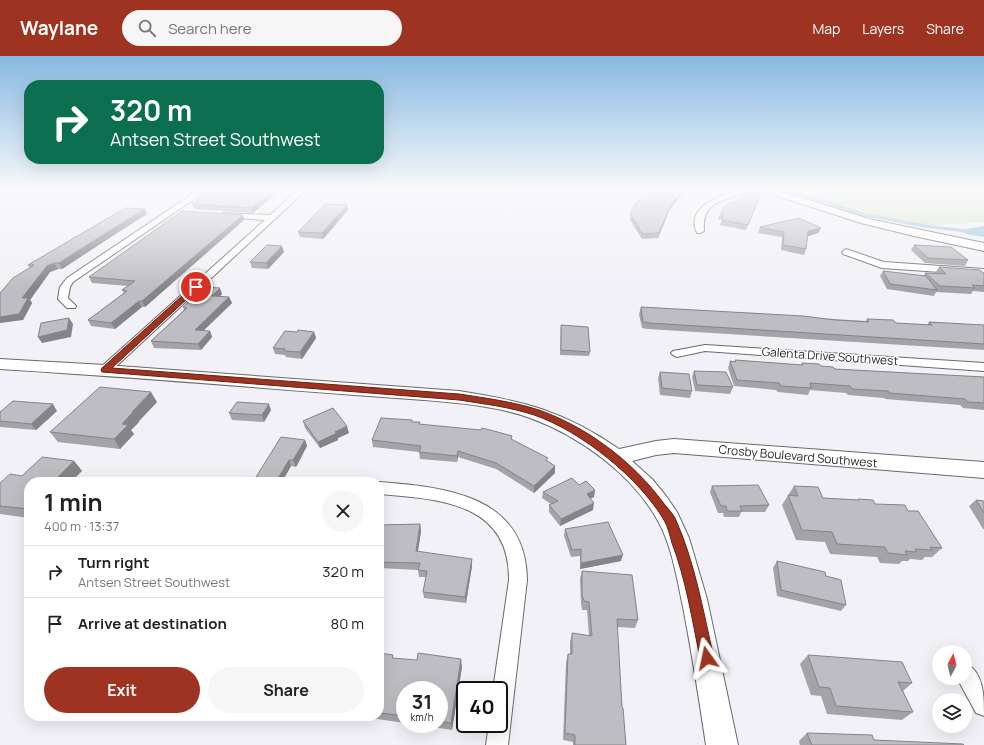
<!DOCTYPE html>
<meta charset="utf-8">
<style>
body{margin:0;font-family:Manrope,sans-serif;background:#f6f6f6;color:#222;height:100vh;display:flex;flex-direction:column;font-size:15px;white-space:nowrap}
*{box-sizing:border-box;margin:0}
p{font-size:13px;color:#767676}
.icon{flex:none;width:22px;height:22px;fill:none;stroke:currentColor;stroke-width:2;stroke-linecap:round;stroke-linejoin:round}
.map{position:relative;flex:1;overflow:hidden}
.details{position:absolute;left:24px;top:421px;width:360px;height:244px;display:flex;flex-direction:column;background:#fff;border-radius:16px;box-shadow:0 4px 16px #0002}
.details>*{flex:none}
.guide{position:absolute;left:24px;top:24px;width:360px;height:84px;border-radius:16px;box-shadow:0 4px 16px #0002;background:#0b6e4f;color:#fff;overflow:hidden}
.needle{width:26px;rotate:7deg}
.controls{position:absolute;left:932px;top:589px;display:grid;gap:8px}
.controls a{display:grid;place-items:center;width:40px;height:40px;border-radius:50%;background:#fff;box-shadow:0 4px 16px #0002;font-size:20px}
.speed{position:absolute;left:396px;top:625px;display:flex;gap:8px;font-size:20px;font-weight:700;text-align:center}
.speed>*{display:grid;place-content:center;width:52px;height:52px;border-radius:50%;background:#fff;box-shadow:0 4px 16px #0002;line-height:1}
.speed small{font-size:10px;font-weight:400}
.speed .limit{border:2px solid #111;border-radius:6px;background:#fff;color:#111}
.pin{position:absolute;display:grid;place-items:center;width:34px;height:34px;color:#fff;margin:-17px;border:2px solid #fff;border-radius:50%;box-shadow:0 1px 4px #0007}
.me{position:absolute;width:44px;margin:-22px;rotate:348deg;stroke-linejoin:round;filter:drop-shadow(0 0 3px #0008)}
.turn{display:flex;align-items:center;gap:14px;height:84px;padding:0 20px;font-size:18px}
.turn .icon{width:52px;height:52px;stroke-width:2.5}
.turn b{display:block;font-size:28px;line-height:34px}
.round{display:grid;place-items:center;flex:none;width:42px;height:42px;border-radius:21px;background:#f6f6f6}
.headline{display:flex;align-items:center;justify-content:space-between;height:68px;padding:0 20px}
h1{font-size:24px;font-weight:700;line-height:30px}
.primary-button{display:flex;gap:8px;margin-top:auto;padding:8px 20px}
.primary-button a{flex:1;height:46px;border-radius:24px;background:#9d3320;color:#fff;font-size:16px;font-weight:700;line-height:46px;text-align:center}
.primary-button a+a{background:#f6f6f6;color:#222}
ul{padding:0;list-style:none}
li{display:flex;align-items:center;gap:12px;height:52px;padding:0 20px;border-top:1px solid #e0e0e0}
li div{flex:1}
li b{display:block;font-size:15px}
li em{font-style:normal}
header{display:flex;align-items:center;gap:24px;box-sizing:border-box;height:56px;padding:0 20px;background:#9d3320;color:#fff}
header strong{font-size:19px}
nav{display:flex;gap:22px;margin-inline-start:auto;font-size:14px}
.search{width:280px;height:36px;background:#f6f6f6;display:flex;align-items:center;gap:10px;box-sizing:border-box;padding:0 14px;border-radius:22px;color:#767676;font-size:15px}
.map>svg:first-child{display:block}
</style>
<header>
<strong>Waylane</strong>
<div class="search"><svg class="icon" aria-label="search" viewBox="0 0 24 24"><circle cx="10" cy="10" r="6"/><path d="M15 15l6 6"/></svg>Search here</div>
<nav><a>Map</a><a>Layers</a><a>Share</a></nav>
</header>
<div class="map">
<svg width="984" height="689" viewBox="0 0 984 689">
<rect width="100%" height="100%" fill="#f2f1f7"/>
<polygon fill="#d8e5c3" points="797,135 984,135 984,166 914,171"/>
<polygon fill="#95c0d6" points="984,170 984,181 967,178 960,174"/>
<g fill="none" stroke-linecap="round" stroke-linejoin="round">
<polyline stroke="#95c0d6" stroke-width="3" points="793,135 866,159 925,170 966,175"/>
<g stroke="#6a696e" stroke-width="2">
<g id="street">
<polygon points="197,135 206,135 73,226 70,231 68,242 76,250 75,252 67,252 58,243 60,231 67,222"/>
<polygon points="297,135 305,135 109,317 101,317 99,314 101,311 265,164 226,161 222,159 223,157 270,159"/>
<path d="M737,135H750C746,138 740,139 735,140C715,146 702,151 704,175L700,177H697C685,151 719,140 737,135Z"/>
<polygon points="846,193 884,206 984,213 984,219 882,212 843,198 842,196"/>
<polygon points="705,289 984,307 984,315 705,295 677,301 673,299 671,297 673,295"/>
<path d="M379,426C445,431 526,439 527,524L508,689H486L489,668H499V634H493L509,524C510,446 438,443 379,438Z"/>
<path d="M965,607C984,616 984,640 984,660L976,657L957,622H965Z"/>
</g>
</g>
<g stroke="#6a696e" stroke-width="2">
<g id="secondary">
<polygon points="766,135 781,135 869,163 984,187 984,195 914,180 861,167 768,137"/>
<path d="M0,303L105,309L459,335C524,345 564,355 619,393L656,385L674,383L984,406V422L674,397L656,399L632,405L652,423L666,440L677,456L689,482L707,543L738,689H706C699,643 692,597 683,551C677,523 672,490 658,465C633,419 580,380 530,362C497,350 460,347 424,344C396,342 369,340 341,338C227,329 114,320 0,313Z"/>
</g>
</g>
<use href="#street" fill="#fff" fill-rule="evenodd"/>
<use href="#secondary" fill="#fff" fill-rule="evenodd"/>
</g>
<g fill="#a3a3a8">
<polygon points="279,135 253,157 194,153 192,148"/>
<polygon points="762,135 746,174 720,169 722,164 718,163 720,158"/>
<polygon points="145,153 147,158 117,177 62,213 58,213 50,216 30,244 32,247 23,264 30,212 28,209"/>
<polygon points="348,154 323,183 300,181 298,176"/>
<polygon points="669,155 658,182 642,183 630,164 631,156"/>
<polygon points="243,159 244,164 145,251 142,251 115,273 91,270 88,264 124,237 122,234 129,230 92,227 89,221"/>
<polygon points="760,171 821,172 818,177 808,180 806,193 804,199 781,194 782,181 758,177"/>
<polygon points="914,189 968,204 965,210 925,207 911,194"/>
<polygon points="284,196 268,213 252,212 250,206"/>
<polygon points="939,211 984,217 984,236 973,235 971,238 936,236 934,240 887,233 880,220 883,215 924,220 925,217 935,217"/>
<polygon points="222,238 220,241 229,241 232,247 203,275 210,275 212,281 201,294 154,292 151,285 184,254 183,251"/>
<polygon points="641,251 866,265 867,263 896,267 927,269 929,266 984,269 984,294 648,273 642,272 639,258"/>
<polygon points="561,269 590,296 589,300 560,299"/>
<polygon points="297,276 314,276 316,282 302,303 286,301 285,299 275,298 273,292"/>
<polygon points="735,304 801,309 802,307 835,313 984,321 984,354 963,352 960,349 885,343 884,342 848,339 846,337 810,334 808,339 778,336 776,334 734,330 728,312 730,305 735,306"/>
<polygon points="694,315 733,331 730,338 695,335 692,321"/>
<polygon points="660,316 692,335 690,342 660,339 658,322"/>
<polygon points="157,346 139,365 139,366 131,374 134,378 120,393 58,386 50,376"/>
<polygon points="271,354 264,366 232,364 229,357"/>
<polygon points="57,355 36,374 0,371 0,356"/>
<polygon points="303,365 349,377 338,382 338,384 320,392 305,372"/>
<polygon points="412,366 420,368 512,384 548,405 555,417 534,437 496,413 458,401 457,406 420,403 419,396 373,391 372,384"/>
<polygon points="305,384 307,390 296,411 291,410 282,426 259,426 256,421"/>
<polygon points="74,405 82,415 29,426 29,462 0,458 0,427 22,420"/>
<polygon points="579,429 594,441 590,443 593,454 560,470 549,456 549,449 551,448 542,442 543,436"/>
<polygon points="712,430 769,449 765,456 741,456 739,461 724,461 723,457 718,457 710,436"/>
<polygon points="794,430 823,442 857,444 858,443 875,448 908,455 942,492 932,501 925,501 922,504 910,503 908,505 902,505 899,508 880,507 877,501 830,498 825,486 796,484 782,449"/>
<polygon points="976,444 984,445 984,473 983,473 969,450"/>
<polygon points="420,468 421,475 418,495 472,510 466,547 424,542 423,536 426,521 419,521 418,514 379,512 379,469"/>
<polygon points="565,473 621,505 580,513 580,500 571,501 564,480"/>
<polygon points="777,505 826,520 846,549 841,555 777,540 773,512"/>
<polygon points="582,515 638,564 635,572 617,571 622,651 626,689 573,689 573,686 563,684 566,606 568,598 570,598 570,586 572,577 589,580 587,554 582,554 581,547 580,523"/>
<polygon points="379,597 393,602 462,611 452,674 412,668 439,668 439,634 405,634 405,667 356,660 379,660"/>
<polygon points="808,599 912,627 903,635 913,656 902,664 827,658 821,640 811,639 800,608"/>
<polygon points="807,677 874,684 964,689 800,689 799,685"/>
</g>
<g fill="#858488">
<polygon points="272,135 279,135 253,157 252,152"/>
<polygon points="682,135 685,135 669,155 658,182 659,177 670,150"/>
<polygon points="347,149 348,154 323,183 322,177"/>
<polygon points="145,153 147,158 117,177 62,213 59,207 114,172"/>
<polygon points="243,159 244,164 145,251 142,245"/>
<polygon points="821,172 818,177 806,181 808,175"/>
<polygon points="282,190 284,196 268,213 266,207"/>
<polygon points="54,207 58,213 50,216 30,244 32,247 23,264 0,267 0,261 22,242 47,210"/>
<polygon points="220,232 222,238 214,246 212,240"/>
<polygon points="229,241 232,247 198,280 195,274"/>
<polygon points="139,245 142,251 115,273 111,267"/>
<polygon points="69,262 73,268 71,281 42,287 38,281"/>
<polygon points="210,275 212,281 201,294 198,288"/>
<polygon points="314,276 316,282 302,303 300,296"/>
<polygon points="151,336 157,346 139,365 139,366 131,374 134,378 120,393 114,383 122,368 132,356"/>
<polygon points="53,348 57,355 36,374 31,368"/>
<polygon points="269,348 271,354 264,366 262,359"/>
<polygon points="347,370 349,377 338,382 338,384 320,392 318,386 335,376"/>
<polygon points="305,384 307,390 296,411 293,404"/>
<polygon points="458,395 458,401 457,406 457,400"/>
<polygon points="289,404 291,410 282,426 278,426 277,424"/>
<polygon points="74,405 82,415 71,426 53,426"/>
<polygon points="555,410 555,417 534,437 534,430"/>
<polygon points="595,434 594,441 585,445 587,438"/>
<polygon points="594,447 593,454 560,470 561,463"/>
<polygon points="420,468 421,475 417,501 416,495"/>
<polygon points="623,499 621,505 580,513 581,507"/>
<polygon points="472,503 472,510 466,547 465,541"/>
<polygon points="461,603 462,611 452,674 451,667"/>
</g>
<g fill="#bebdc3" stroke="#858488">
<polygon points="211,135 272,135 252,152 192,148"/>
<polygon points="649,135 682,135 670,150 659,177 643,178 631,159 631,156 635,148"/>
<polygon points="759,135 762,135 748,169 722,164 724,159 720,158 726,149"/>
<polygon points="325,148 347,149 322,177 298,176"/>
<polygon points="125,152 145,153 114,172 59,207 54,207 47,210 22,242 28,242 19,258 0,261 0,237 13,222 34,209 28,209"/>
<polygon points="182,155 243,159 142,245 139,245 111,267 88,264 127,235 122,234 135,225 89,221"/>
<polygon points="799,162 821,172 808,175 806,193 783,189 784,176 760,171"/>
<polygon points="267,189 282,190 266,207 250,206"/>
<polygon points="914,189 951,191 968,204 928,202"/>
<polygon points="939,211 980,214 984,217 984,230 972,229 975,232 940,230 925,217 946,218"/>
<polygon points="883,215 926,220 937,234 890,228"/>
<polygon points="205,231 220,232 212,240 229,241 195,274 210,275 198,288 151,285 187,252 183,251"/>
<polygon points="641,251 803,260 835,264 869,266 867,263 893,264 896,267 932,269 929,266 984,269 984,288 649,267 643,266"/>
<polygon points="69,262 67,274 38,281 41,267"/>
<polygon points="561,269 588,271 590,296 561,294"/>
<polygon points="298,274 314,276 300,296 284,295 285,293 273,292 285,275 297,276"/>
<polygon points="735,304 803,309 802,307 819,308 821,310 833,311 835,313 984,321 984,347 968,346 965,343 889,337 888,335 852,333 850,330 810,327 811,332 781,330 779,327 737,324 730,305 736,306"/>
<polygon points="694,315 726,316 733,331 697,329"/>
<polygon points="660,316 689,318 692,335 662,332"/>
<polygon points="100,331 151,336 132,356 133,356 122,368 128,369 114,383 50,376"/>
<polygon points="13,345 53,348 31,368 0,365 0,356"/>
<polygon points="237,346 269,348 262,359 229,357"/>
<polygon points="333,352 347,370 335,376 337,377 318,386 303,365"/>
<polygon points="381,362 412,364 412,366 420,366 419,368 481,374 482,372 494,375 512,380 511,383 548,402 546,404 555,410 534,430 496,407 458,395 457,400 419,396 421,390 372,384"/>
<polygon points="281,381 305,384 293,404 289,404 277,424 256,421"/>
<polygon points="42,401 74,405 53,426 29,426 29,453 0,450 0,427 10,418 22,420"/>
<polygon points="572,422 579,429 586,425 595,434 587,438 594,447 561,463 549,449 558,445 543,436"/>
<polygon points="758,429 769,449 740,450 742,455 727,455 726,450 721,450 712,430"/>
<polygon points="794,430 818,431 823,442 859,444 858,443 873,444 875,448 905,449 908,455 918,455 942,492 930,491 932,494 915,493 916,496 905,495 907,499 888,497 885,491 837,488 832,476 802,474 788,439 798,440"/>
<polygon points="976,444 984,445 984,457"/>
<polygon points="608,466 623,499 581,507 581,493 572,494 565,473"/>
<polygon points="420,468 416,495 472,503 465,541 423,536 427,515 418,514 420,507 379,506 379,469"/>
<polygon points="777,505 825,516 826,520 841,524 846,549 781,534"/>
<polygon points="582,515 632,519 638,564 617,563 622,651 623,652 626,689 575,689 575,679 565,677 568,598 572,598 572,577 592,580 589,546 584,545 582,539"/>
<polygon points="379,597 393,599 392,602 417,604 418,597 461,603 451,667 439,665 439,634 405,634 405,660 379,657"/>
<polygon points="808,599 902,606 912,627 898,626 913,656 836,650 830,632 819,631"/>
<polygon points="807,677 872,679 874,684 963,688 964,689 812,689"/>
</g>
<linearGradient id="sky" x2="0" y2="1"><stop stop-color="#87b9e1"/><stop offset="0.58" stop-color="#f9f9fb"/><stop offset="1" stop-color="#f9f9fb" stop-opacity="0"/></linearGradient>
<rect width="984" height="232" fill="url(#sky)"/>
<path fill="#9d3320" stroke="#662115" d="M194,229L200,231L112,312L459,338C486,342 514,346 539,354C587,371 632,405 662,445C666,451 672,456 675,462C695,506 703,555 714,602L712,607L707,609L702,607L700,602C692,563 686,524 672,487C670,480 668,471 664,464C639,422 581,375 534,359C510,351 484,348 459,344L102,316L101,314L102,312Z"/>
<g text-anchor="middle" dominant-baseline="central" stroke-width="3" stroke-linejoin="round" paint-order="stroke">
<g font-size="12" fill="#28282a" stroke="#fff">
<text transform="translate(830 300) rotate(4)">Galenta Drive Southwest</text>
<text transform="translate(798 400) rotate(5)">Crosby Boulevard Southwest</text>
</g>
</g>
</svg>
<div class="controls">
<a><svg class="needle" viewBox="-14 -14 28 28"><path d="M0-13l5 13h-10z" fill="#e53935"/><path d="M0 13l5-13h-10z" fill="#767676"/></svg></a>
<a><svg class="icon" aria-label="layers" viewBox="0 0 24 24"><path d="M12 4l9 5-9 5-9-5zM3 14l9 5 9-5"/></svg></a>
</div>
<div class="speed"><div>31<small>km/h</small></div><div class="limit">40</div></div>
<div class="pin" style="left:196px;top:231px;background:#d93025"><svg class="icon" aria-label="arrive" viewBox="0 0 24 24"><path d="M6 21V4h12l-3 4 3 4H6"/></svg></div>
<svg class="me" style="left:707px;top:602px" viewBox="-20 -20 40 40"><path d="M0-17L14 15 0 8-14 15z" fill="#9d3320" stroke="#fff" stroke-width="4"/></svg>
<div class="guide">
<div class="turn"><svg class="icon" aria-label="right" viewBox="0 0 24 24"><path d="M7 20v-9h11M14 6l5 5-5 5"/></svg><div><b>320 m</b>Antsen Street Southwest</div></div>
</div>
<section class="details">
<div class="headline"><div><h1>1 min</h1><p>400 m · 13:37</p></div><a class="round"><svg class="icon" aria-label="close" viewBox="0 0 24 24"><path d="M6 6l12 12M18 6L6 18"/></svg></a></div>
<ul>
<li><svg class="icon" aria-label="right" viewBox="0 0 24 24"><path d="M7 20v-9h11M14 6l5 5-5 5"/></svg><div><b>Turn right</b><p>Antsen Street Southwest</p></div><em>320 m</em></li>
<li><svg class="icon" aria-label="arrive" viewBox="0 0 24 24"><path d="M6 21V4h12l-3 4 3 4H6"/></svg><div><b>Arrive at destination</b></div><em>80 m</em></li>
</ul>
<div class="primary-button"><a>Exit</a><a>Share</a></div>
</section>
</div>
